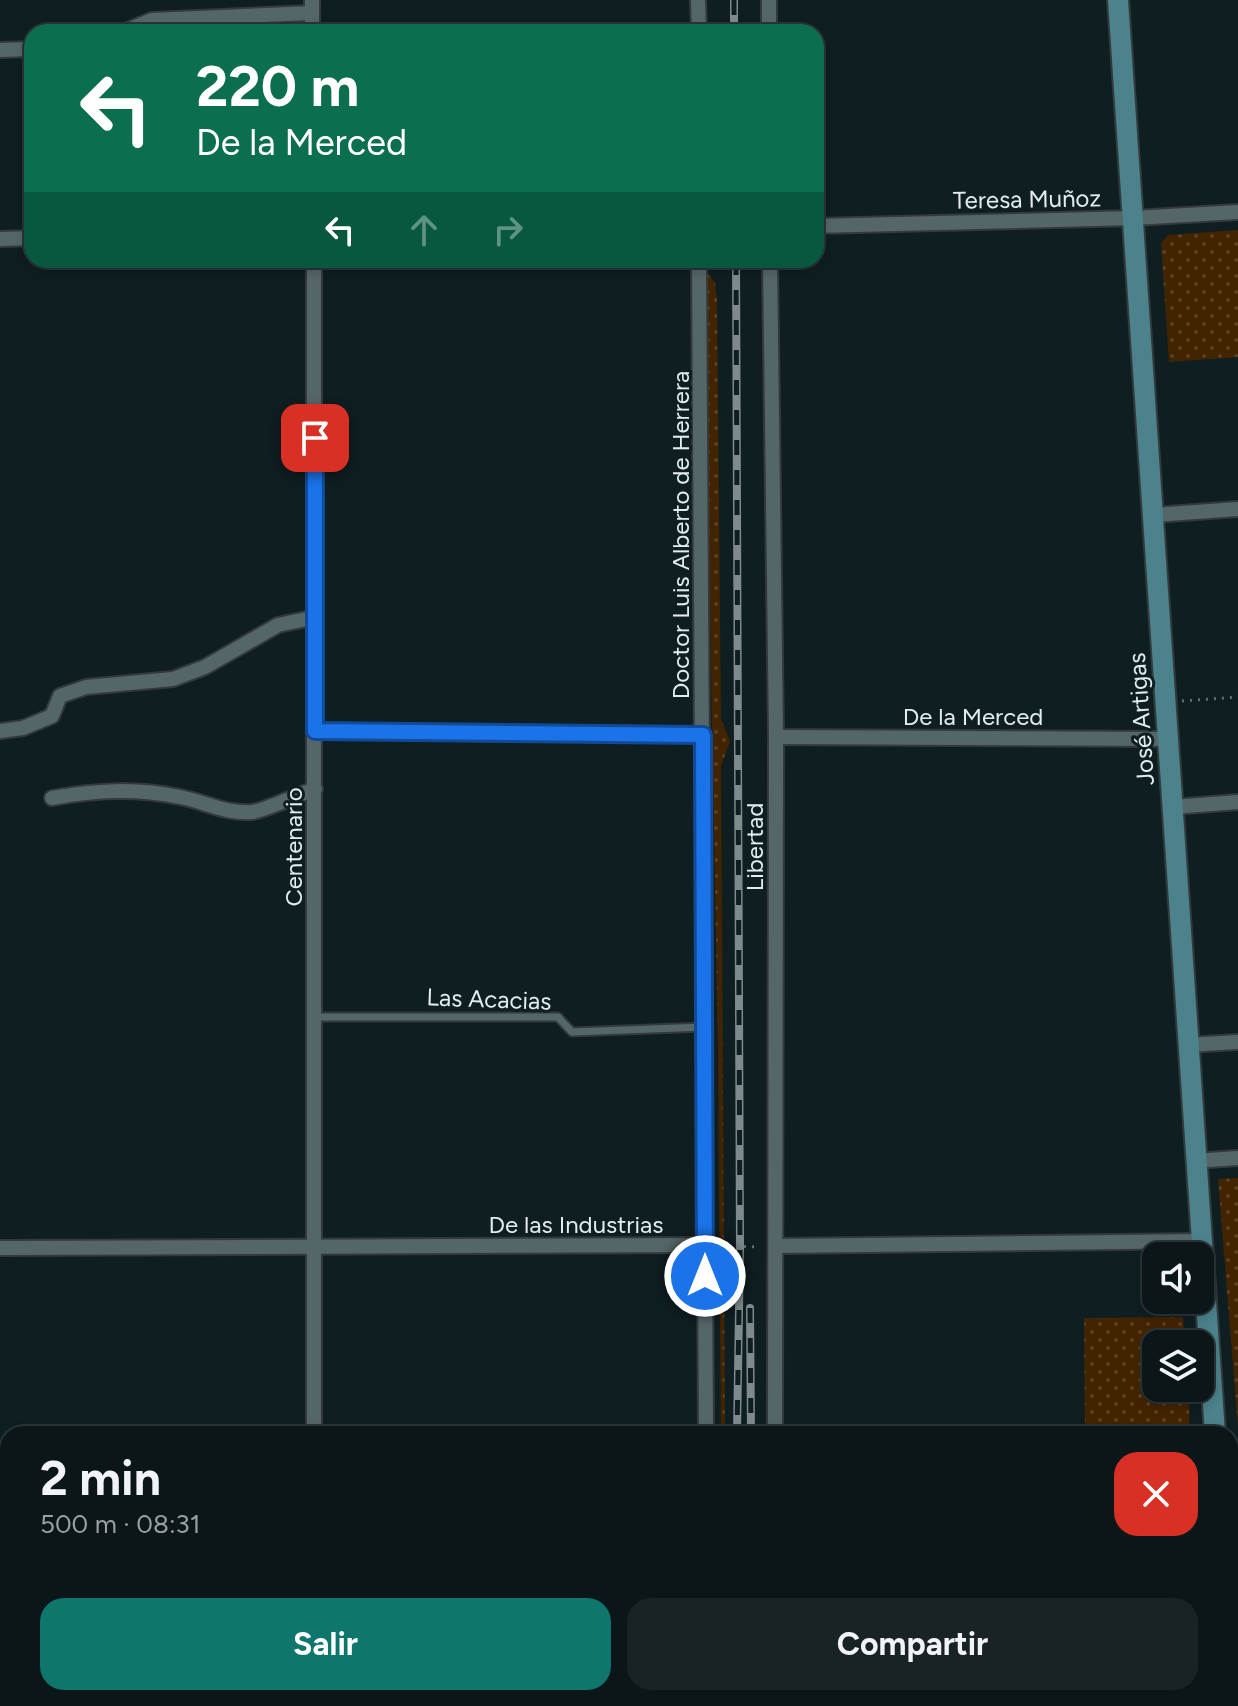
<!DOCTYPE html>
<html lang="es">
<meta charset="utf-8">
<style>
body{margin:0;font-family:Figtree,sans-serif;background:#192326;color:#f1f3f6;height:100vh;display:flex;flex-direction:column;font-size:30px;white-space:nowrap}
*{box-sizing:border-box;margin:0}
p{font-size:26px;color:#9a9fa2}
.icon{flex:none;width:44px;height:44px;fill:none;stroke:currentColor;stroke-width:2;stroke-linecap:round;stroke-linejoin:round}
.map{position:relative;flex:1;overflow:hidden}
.sheet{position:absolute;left:0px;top:1426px;width:1238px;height:280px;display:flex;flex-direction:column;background:#0b1619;border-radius:24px 24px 0 0;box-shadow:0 4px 12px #0003,0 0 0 2px #2b3538}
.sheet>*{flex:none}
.banner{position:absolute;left:24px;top:24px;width:800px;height:244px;border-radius:24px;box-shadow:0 4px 12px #0003,0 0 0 2px #2b3538;background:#0b6e4f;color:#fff;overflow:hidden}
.controls{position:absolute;left:1142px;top:1242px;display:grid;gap:16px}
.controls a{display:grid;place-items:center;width:72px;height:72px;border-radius:16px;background:#0b1619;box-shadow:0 4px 12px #0003,0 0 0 2px #2b3538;font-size:40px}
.pin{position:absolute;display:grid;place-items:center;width:68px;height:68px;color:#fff;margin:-34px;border-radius:16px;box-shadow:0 4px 12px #0006}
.me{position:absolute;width:88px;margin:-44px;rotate:0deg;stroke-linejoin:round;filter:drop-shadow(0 0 6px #0008)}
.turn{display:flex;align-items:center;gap:28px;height:168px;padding:0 40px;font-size:36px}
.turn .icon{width:104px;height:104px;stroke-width:2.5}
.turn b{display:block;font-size:56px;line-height:68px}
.lanes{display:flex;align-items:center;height:76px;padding:0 40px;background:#0003;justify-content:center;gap:40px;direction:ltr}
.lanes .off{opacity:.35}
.round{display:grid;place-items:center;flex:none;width:84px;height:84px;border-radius:24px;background:#192326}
.summary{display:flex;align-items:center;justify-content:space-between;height:136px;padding:0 40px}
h1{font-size:48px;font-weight:700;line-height:60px}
.button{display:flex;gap:16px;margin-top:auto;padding:16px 40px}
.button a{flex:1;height:92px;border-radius:24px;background:#0f766e;color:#fff;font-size:32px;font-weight:700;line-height:92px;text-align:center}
.button a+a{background:#192326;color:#f1f3f6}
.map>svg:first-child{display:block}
</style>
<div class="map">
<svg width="1238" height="1706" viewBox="0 0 1238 1706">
<defs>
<pattern id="grass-dots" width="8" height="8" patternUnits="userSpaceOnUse" patternTransform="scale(2)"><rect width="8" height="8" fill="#432400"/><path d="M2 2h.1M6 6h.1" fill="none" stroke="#5e4426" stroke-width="1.8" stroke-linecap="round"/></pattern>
</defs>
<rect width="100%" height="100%" fill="#0f1e21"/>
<g fill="url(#grass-dots)">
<polygon points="1238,230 1238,357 1169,362 1161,243 1168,235"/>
<polygon points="708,274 715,282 717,300 721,720 730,741 721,767 725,1434 721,1434 718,1048 704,279"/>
<polygon points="1238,1178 1238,1427 1218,1179"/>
<polygon points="1183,1317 1185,1344 1156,1344 1156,1388 1188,1388 1190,1434 1085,1434 1084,1318"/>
<rect x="68" y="1698" width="71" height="8"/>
</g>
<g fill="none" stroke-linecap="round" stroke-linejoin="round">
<g stroke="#323a3c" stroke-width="11">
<g id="lane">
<polyline points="315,1017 558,1017 572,1032 704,1027"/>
<polyline points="1230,1533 1238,1538"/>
<polyline points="1230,1625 1238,1618"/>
</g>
</g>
<g stroke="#323a3c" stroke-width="18">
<g id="street">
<polyline points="312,0 312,32"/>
<polyline points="698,0 699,32"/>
<polyline points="123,32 152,20 312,13"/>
<polyline points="769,32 769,0"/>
<polyline points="0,50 32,49"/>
<polyline points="816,226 1134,218 1238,212"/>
<polyline points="0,239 32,238"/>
<polyline points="314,260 314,1434"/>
<polyline points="699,260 706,1434"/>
<polyline points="770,260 776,737 775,1434"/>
<polyline points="1154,515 1238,509"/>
<polyline points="0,731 23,728 52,716 60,696 86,687 173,679 205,667 278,625 316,617"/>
<polyline points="315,731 703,735"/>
<polyline points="776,737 1169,739"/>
<path d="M52,798C96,790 136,788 180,797C206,802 225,814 252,812C264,811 299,794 315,789"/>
<polyline points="1173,807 1238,802"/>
<polyline points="1187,1045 1238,1042"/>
<polyline points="1195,1161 1238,1158"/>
<polyline points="776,1246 1201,1241"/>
<polyline points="0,1248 704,1245"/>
<polyline points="0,1503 8,1503"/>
<polyline points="315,1698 315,1706"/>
<polyline points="709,1698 709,1706"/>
<polyline points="775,1698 775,1706"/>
</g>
</g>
<g stroke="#323a3c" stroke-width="24">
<g id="secondary">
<polyline points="1118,0 1215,1434"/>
<polyline points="1230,1664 1233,1706"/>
</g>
</g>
<g stroke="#626f72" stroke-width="3" stroke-dasharray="2 6" stroke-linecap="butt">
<polyline points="1182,701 1238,697"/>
<polyline points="720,1246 760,1247"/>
</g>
<use href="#lane" stroke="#556669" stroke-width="7"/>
<use href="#street" stroke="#556669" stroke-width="14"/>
<use href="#secondary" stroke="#4b828b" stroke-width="20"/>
<g stroke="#7e8a8c" stroke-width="8">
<g id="rail">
<polyline points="734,0 734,32"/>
<polyline points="736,260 740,1248 737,1434"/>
<polyline points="750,1308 751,1434"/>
<polyline points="740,1698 740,1706"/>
<polyline points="752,1698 752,1706"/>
</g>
</g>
<use href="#rail" stroke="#0f1e21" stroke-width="5" stroke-dasharray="15" stroke-linecap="butt"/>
</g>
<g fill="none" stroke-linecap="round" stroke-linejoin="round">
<g stroke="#114b97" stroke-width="20">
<polyline id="route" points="315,438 315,731 703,735 705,1276"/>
</g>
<use href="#route" stroke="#1a73e8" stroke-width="14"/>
</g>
<g text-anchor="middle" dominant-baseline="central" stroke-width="6" stroke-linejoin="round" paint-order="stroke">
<g font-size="24" fill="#e2ebed" stroke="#0f1e21">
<text transform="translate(1027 199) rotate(-1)">Teresa Muñoz</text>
<text transform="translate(680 535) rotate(-90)">Doctor Luis Alberto de Herrera</text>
<text x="973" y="716">De la Merced</text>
<text transform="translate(1141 719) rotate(-94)">José Artigas</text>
<text transform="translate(293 847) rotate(-90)">Centenario</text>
<text transform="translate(754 847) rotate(-90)">Libertad</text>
<text transform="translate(489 999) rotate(2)">Las Acacias</text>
<text x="576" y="1224">De las Industrias</text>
</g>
</g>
</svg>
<div class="controls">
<a><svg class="icon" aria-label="sound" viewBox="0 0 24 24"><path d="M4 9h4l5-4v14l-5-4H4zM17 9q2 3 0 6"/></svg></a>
<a><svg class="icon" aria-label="layers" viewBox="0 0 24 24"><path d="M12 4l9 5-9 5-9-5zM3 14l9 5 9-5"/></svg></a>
</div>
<div class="pin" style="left:315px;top:438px;background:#d93025"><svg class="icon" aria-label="arrive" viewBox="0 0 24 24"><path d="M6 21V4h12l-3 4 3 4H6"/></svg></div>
<svg class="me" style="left:705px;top:1276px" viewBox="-20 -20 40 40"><circle r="17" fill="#1a73e8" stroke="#fff" stroke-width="3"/><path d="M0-11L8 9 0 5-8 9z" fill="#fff"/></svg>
<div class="banner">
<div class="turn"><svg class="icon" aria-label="left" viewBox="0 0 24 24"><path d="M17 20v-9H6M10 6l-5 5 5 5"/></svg><div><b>220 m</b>De la Merced</div></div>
<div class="lanes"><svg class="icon" aria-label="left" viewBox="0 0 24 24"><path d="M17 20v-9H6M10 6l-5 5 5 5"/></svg><svg class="icon off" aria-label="ahead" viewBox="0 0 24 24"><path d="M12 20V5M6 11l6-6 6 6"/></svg><svg class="icon off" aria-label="right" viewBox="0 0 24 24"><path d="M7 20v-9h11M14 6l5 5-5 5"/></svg></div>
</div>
<section class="sheet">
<div class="summary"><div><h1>2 min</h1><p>500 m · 08:31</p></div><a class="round" style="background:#d93025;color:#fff"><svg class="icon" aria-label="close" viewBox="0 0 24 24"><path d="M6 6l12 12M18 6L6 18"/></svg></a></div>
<div class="button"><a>Salir</a><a>Compartir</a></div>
</section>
</div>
